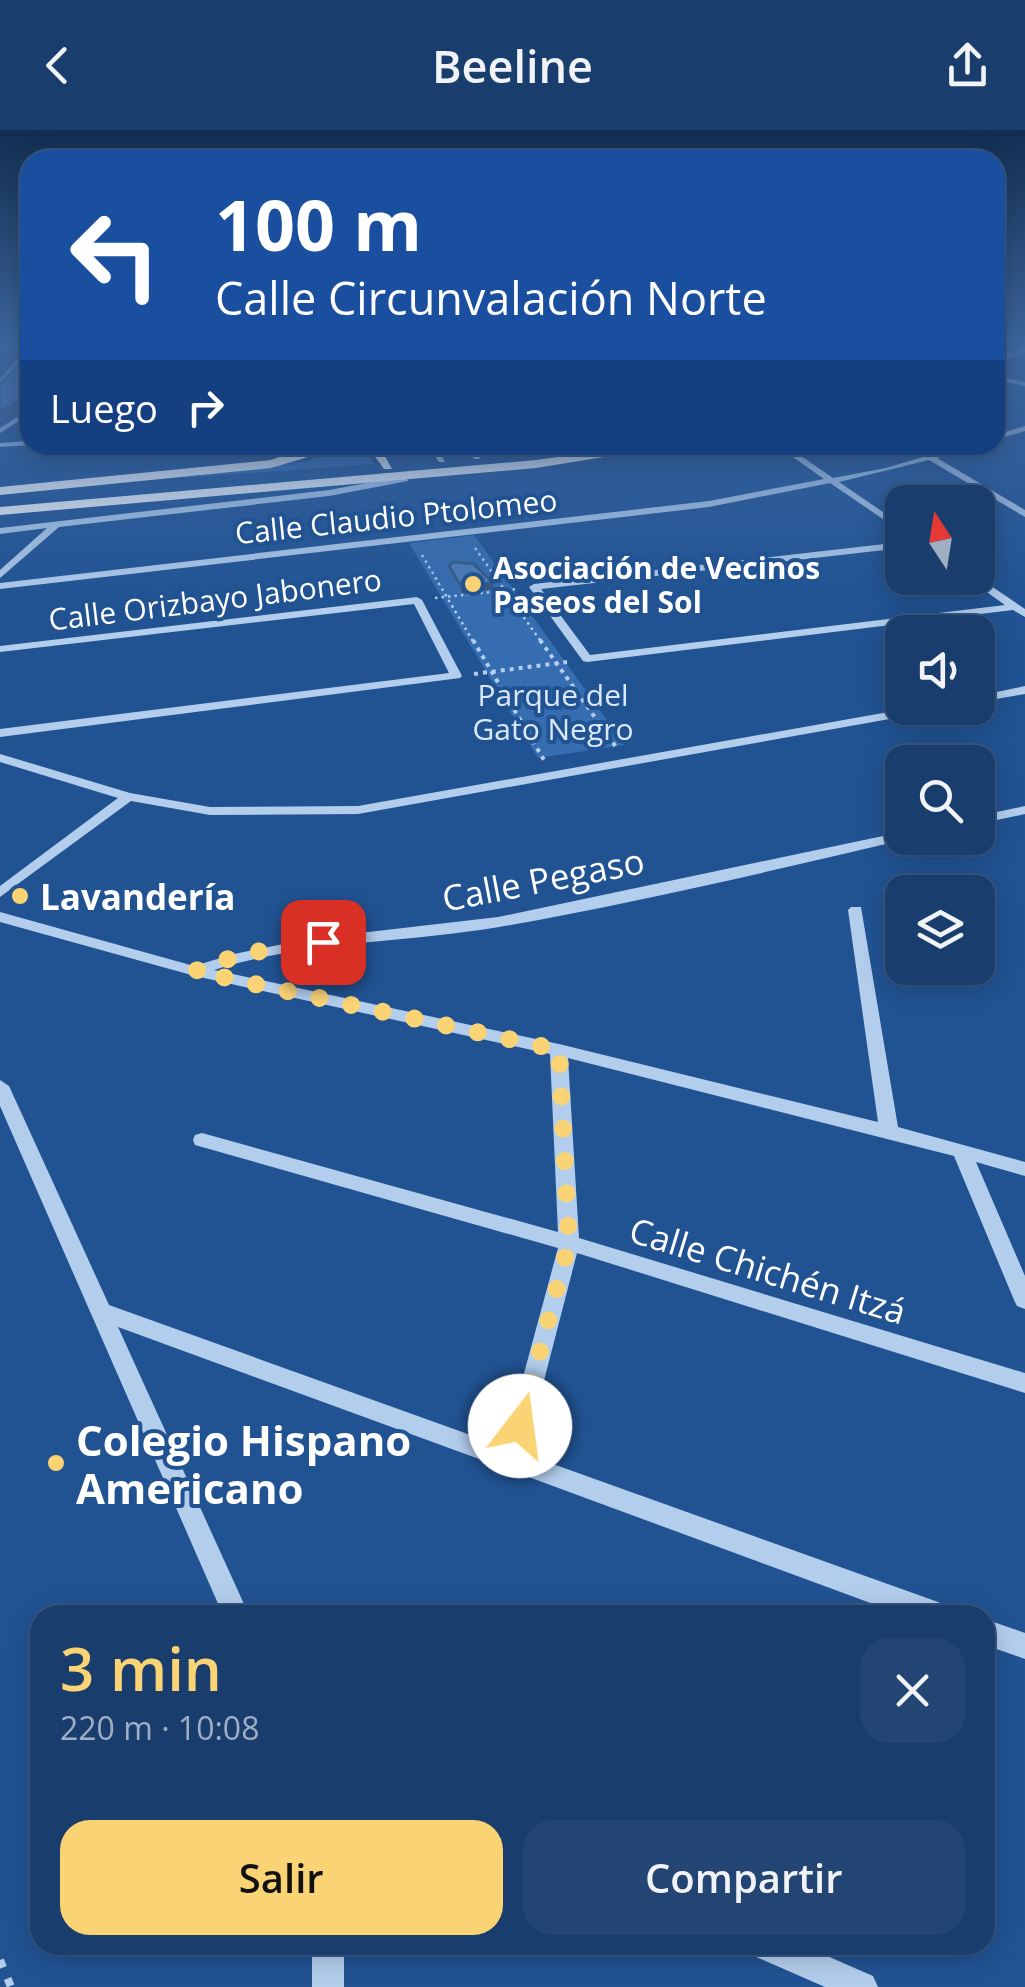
<!DOCTYPE html>
<html lang="es">
<meta charset="utf-8">
<style>
body{margin:0;font-family:"Open Sans",sans-serif;background:#224573;color:#f1f3f6;height:100vh;display:flex;flex-direction:column;font-size:38px;white-space:nowrap}
*{box-sizing:border-box;margin:0}
p{font-size:32px;color:#9faec2}
.icon{flex:none;width:55px;height:55px;fill:none;stroke:currentColor;stroke-width:2;stroke-linecap:round;stroke-linejoin:round}
.map{position:relative;flex:1;overflow:hidden}
.details{position:absolute;left:30px;top:1475px;width:965px;height:350px;display:flex;flex-direction:column;background:#193e6e;border-radius:30px;box-shadow:0 5px 25px #0003,0 0 0 2px #375781}
.details>*{flex:none}
.guide{position:absolute;left:20px;top:20px;width:985px;height:305px;border-radius:30px;box-shadow:0 5px 25px #0003,0 0 0 2px #375781;background:#1a4fa0;color:#fff;overflow:hidden}
.needle{width:65px;rotate:348deg}
.tools{position:absolute;left:885px;top:355px;display:grid;gap:20px}
.tools a{display:grid;place-items:center;width:110px;height:110px;border-radius:20px;background:#193e6e;box-shadow:0 5px 25px #0003,0 0 0 2px #375781;font-size:50px}
.pin{position:absolute;display:grid;place-items:center;width:85px;height:85px;color:#fff;margin:-42px;border-radius:20px;box-shadow:0 5px 15px #0006}
.me{position:absolute;width:110px;margin:-55px;rotate:15deg;stroke-linejoin:round;filter:drop-shadow(0 0 8px #0008)}
.turn{display:flex;align-items:center;gap:35px;height:210px;padding:0 30px;font-size:45px}
.turn .icon{width:130px;height:130px;stroke-width:2.5}
.turn b{display:block;font-size:70px;line-height:85px}
.then{display:flex;align-items:center;height:95px;padding:0 30px;background:#0003;gap:20px;font-size:38px}
.round{display:grid;place-items:center;flex:none;width:105px;height:105px;border-radius:30px;background:#224573}
.overview{display:flex;align-items:center;justify-content:space-between;height:170px;padding:0 30px}
h1{font-size:60px;font-weight:600;line-height:75px;color:#fad375}
.button{display:flex;gap:20px;margin-top:auto;padding:20px 30px}
.button a{flex:1;height:115px;border-radius:30px;background:#fad375;color:#111;font-size:40px;font-weight:600;line-height:115px;text-align:center}
.button a+a{background:#224573;color:#f1f3f6}
header{display:flex;justify-content:space-between;align-items:center;height:130px;padding:0 30px;background:#193e6e;font-size:45px;font-weight:600}
.map>svg:first-child{display:block}
</style>
<header><svg class="icon" aria-label="back" viewBox="0 0 24 24"><path d="M15 5l-7 7 7 7"/></svg>Beeline<svg class="icon" aria-label="share" viewBox="0 0 24 24"><path d="M12 15V3M7 8l5-5 5 5M5 13v7h14v-7"/></svg></header>
<div class="map">
<svg width="1025" height="1857" viewBox="0 0 1025 1857">
<rect width="100%" height="100%" fill="#215393"/>
<g fill="#356db0">
<polygon points="338,315 362,315 374,334 181,348 308,331"/>
<polygon points="474,405 625,615 538,628 409,413"/>
</g>
<g fill="none" stroke-linecap="round" stroke-linejoin="round">
<g stroke="#b3ceed" stroke-width="2.5" stroke-dasharray="2.5 4" stroke-linecap="butt">
<polyline points="475,418 542,513"/>
<polyline points="422,425 474,513"/>
<polyline points="435,468 518,459"/>
</g>
<g stroke="#b3ceed" stroke-width="4" stroke-dasharray="4 5" stroke-linecap="butt">
<polyline points="473,510 544,630"/>
<polyline points="540,510 616,617"/>
<polyline points="474,544 567,532"/>
</g>
<polyline stroke="#b3ceed" stroke-width="8" stroke-dasharray="8 12" stroke-linecap="butt" points="0,1830 11,1857"/>
<g fill="#b3ceed" fill-rule="evenodd">
<polygon points="27,217 30,217 30,222 0,255 0,249"/>
<polygon points="995,246 1025,252 1025,256 995,250"/>
<polygon points="30,279 30,284 0,303 0,298"/>
<polygon points="1025,296 1025,301 995,310 995,305"/>
<polygon points="30,311 32,315 0,317 0,313"/>
<polygon points="427,315 435,315 445,332 439,332"/>
<polygon points="466,315 474,315 480,329 474,329"/>
<polygon points="776,315 785,315 833,348 886,338 963,315 976,315 937,328 1025,380 1025,387 929,330 839,352 902,395 902,402 830,353 709,377 0,459 0,453 709,371 824,349"/>
<polygon points="405,346 408,351 329,366 59,397 0,448 0,440 47,398 0,404 0,398 329,360"/>
<polygon points="902,412 902,418 541,459 590,525 1005,475 967,448 978,447 1019,475 1025,479 1025,487 1013,480 587,532 583,531 529,457 534,454"/>
<polygon points="417,467 422,470 462,546 460,548 0,607 0,599 449,543 414,474 0,522 0,516"/>
<polygon points="1025,556 1025,564 978,572 978,566"/>
<polygon points="911,578 935,578 929,582 358,684 210,685 131,671 0,767 0,756 118,668 0,632 0,624 130,663 210,677 358,676"/>
<polygon points="1025,676 1025,684 978,694 978,686"/>
<path d="M902,702V708L907,709C772,741 635,773 499,797C404,813 306,811 214,840L559,914L878,992L848,780L851,777H861L898,997L1025,1032V1046L976,1032L1025,1146V1179L1017,1176L1014,1170L954,1026L568,928L579,1108L1025,1243V1263L577,1123L525,1324L938,1472L947,1476L951,1485H903L515,1342L511,1344L501,1337L118,1197L249,1485H223L0,976V950L9,956L109,1175L504,1317L558,1118L202,1017L195,1015L193,1010L195,1005L202,1003L558,1102L550,924L195,846L0,792V782L194,836L234,824L308,809L498,787Z"/>
<polygon points="985,1489 1025,1503 1025,1529 985,1515"/>
<rect x="312" y="1815" width="32" height="42"/>
<polygon points="749,1815 802,1815 873,1846 878,1857 825,1857 754,1826"/>
</g>
<g fill="#fafcff" fill-rule="evenodd">
<polygon points="1025,217 1025,222 995,234 995,228"/>
<polygon points="312,315 327,315 305,328 271,338 0,365 0,357 271,330"/>
<polygon points="367,315 379,315 392,339 384,339"/>
<polygon points="647,315 678,315 536,338 0,385 0,377 536,330"/>
</g>
<polyline stroke="#b3ceed" stroke-width="2.5" stroke-dasharray="2.5 4" stroke-linecap="butt" points="27,310 30,316"/>
</g>
<polygon fill="#406b9f" points="449,436 493,459 461,463 449,442"/>
<g fill="#345782">
<polygon points="0,217 15,217 12,220 0,221"/>
<polygon points="30,265 30,277 0,293 0,281"/>
<polygon points="441,315 471,315 471,318 441,320"/>
<polygon points="493,453 493,459 461,463 461,456"/>
</g>
<g fill="#4a7cb9" stroke="#345782" stroke-width="2.5">
<polygon points="30,224 30,265 0,281 0,254"/>
<polygon points="453,432 474,434 493,453 461,456 449,436"/>
</g>
<linearGradient id="sky" x2="0" y2="1"><stop stop-color="#122e51"/><stop offset="0.45" stop-color="#3d669e"/><stop offset="1" stop-color="#3d669e" stop-opacity="0"/></linearGradient>
<rect width="1025" height="477" fill="url(#sky)"/>
<g fill="none" stroke-linecap="round" stroke-linejoin="round">
<polyline stroke="#fad375" stroke-width="18" stroke-dasharray="0 32.4" points="323,812 242,824 195,841 559,920 569,1113 520,1296"/>
</g>
<g fill="#fad375" stroke="#215393" stroke-width="4">
<circle cx="473" cy="454" r="10"/>
<circle cx="20" cy="766" r="10"/>
<circle cx="56" cy="1333" r="10"/>
</g>
<g text-anchor="middle" dominant-baseline="central" stroke-width="8" stroke-linejoin="round" paint-order="stroke">
<g font-size="30" fill="#fff" stroke="#215393">
<text transform="translate(396 386) rotate(-6)">Calle Claudio Ptolomeo</text>
<text transform="translate(215 469) rotate(-7)">Calle Orizbayo Jabonero</text>
</g>
<g font-size="30" font-weight="bold" fill="#fff" stroke="#215393" text-anchor="start">
<text x="493" y="437">Asociación de Vecinos<tspan x="493" dy="34">Paseos del Sol</tspan></text>
</g>
<g font-size="30" fill="#d9e8fa" stroke="#215393">
<text x="553" y="564">Parque del<tspan x="553" dy="34">Gato Negro</tspan></text>
</g>
<g font-size="35" fill="#fff" stroke="#215393">
<text transform="translate(543 749) rotate(-11)">Calle Pegaso</text>
<text transform="translate(768 1140) rotate(17)">Calle Chichén Itzá</text>
</g>
<g font-size="35" font-weight="bold" fill="#fff" stroke="#215393" text-anchor="start">
<text x="40" y="766">Lavandería</text>
</g>
<g font-size="42" font-weight="bold" fill="#fff" stroke="#215393" text-anchor="start">
<text x="76" y="1309">Colegio Hispano<tspan x="76" dy="48">Americano</tspan></text>
</g>
</g>
</svg>
<div class="tools">
<a><svg class="needle" viewBox="-14 -14 28 28"><path d="M0-13l5 13h-10z" fill="#e53935"/><path d="M0 13l5-13h-10z" fill="#9faec2"/></svg></a>
<a><svg class="icon" aria-label="sound" viewBox="0 0 24 24"><path d="M4 9h4l5-4v14l-5-4H4zM17 9q2 3 0 6"/></svg></a>
<a><svg class="icon" aria-label="search" viewBox="0 0 24 24"><circle cx="10" cy="10" r="6"/><path d="M15 15l6 6"/></svg></a>
<a><svg class="icon" aria-label="layers" viewBox="0 0 24 24"><path d="M12 4l9 5-9 5-9-5zM3 14l9 5 9-5"/></svg></a>
</div>
<div class="pin" style="left:323px;top:812px;background:#d93025"><svg class="icon" aria-label="arrive" viewBox="0 0 24 24"><path d="M6 21V4h12l-3 4 3 4H6"/></svg></div>
<svg class="me" style="left:520px;top:1296px" viewBox="-20 -20 40 40"><circle r="19" fill="#fff"/><path d="M0-13L10 11 0 6-10 11z" fill="#fad375"/></svg>
<div class="guide">
<div class="turn"><svg class="icon" aria-label="left" viewBox="0 0 24 24"><path d="M17 20v-9H6M10 6l-5 5 5 5"/></svg><div><b>100 m</b>Calle Circunvalación Norte</div></div>
<div class="then">Luego<svg class="icon" aria-label="right" viewBox="0 0 24 24"><path d="M7 20v-9h11M14 6l5 5-5 5"/></svg></div>
</div>
<section class="details">
<div class="overview"><div><h1>3 min</h1><p>220 m · 10:08</p></div><a class="round"><svg class="icon" aria-label="close" viewBox="0 0 24 24"><path d="M6 6l12 12M18 6L6 18"/></svg></a></div>
<div class="button"><a>Salir</a><a>Compartir</a></div>
</section>
</div>
